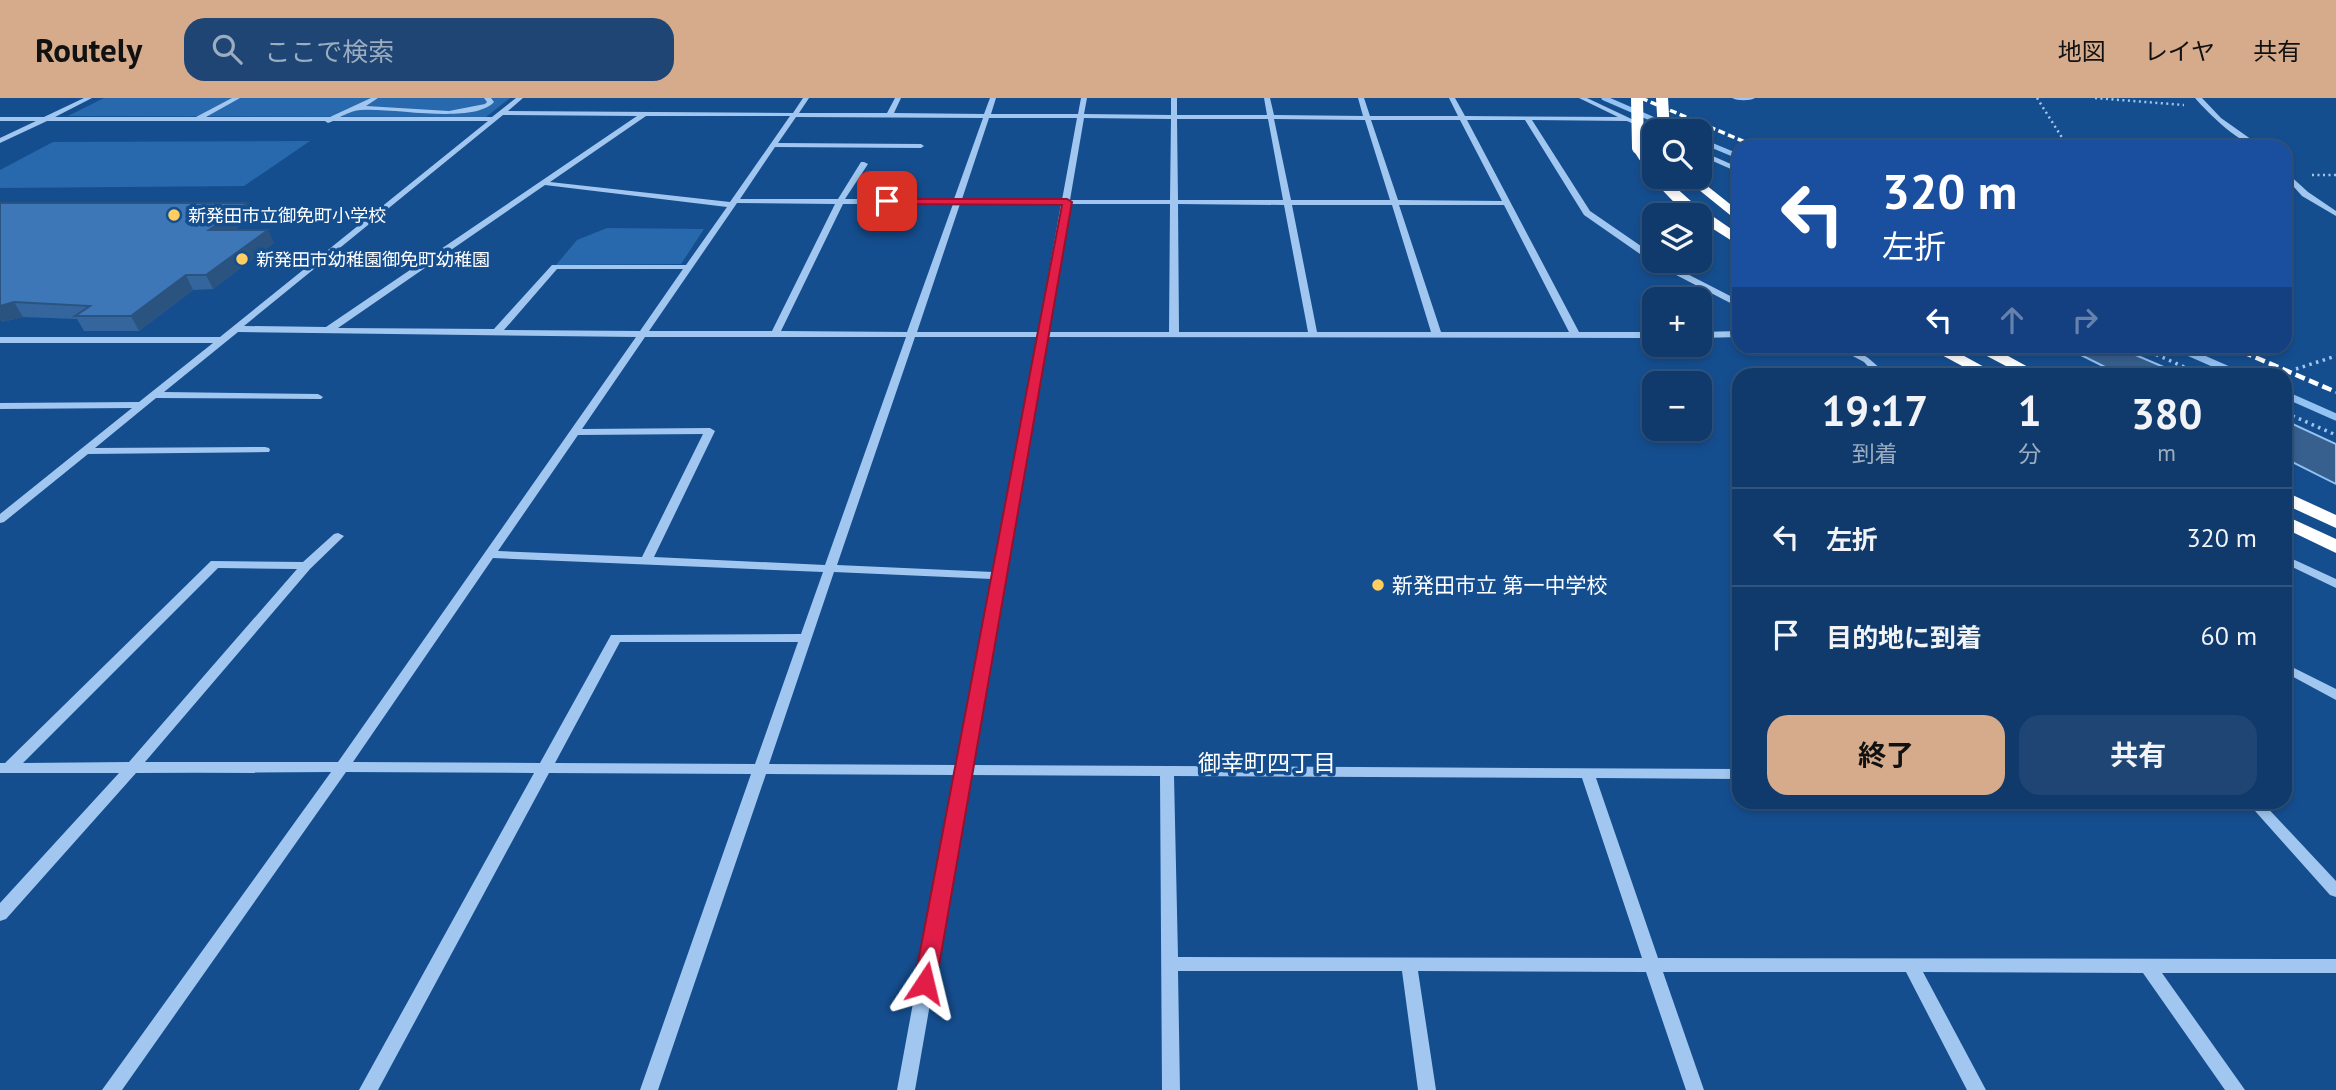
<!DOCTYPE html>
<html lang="ja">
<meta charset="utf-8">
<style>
body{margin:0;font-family:"PT Sans","Noto Sans JP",sans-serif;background:#1e4573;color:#f1f3f6;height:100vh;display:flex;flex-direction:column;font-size:26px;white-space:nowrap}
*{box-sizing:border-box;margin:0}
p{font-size:23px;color:#9cadc1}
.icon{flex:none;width:38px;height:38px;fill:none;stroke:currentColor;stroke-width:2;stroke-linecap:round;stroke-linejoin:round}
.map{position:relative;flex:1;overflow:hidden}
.details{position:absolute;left:1732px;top:270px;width:560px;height:441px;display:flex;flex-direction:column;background:#103a6b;border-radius:21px;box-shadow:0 4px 10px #0003,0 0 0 2px #30547e}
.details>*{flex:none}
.hud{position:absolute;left:1732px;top:42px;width:560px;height:214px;border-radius:21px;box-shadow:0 4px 10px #0003,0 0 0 2px #30547e;background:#1a4fa0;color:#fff;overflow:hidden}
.buttons{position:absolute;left:1642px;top:21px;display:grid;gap:14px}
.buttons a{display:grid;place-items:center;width:70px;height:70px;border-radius:14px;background:#103a6b;box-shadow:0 4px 10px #0003,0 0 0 2px #30547e;font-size:35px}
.pin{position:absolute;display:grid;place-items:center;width:60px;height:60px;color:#fff;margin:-30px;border-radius:14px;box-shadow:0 4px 10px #0006}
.me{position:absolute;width:77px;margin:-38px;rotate:10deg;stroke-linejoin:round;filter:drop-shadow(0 0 5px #0008)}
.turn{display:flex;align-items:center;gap:24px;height:147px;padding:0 35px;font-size:32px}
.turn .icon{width:91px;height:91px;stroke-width:2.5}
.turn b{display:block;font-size:49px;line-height:60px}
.lanes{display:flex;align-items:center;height:66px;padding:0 35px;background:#0003;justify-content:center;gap:35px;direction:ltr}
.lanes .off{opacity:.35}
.eta{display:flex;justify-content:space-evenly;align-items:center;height:119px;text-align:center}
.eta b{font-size:42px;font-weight:700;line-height:49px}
.action{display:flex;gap:14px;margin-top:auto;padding:14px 35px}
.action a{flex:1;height:80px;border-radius:21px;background:#d6ab8b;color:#111;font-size:28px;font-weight:700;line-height:80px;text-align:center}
.action a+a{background:#1e4573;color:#f1f3f6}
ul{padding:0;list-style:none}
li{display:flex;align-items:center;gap:21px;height:98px;padding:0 35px;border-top:2px solid #30547e}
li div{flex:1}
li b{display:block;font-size:26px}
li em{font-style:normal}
header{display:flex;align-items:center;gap:42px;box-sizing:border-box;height:98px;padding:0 35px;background:#d6ab8b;color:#111}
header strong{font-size:33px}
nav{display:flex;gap:38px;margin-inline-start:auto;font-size:24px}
.search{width:490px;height:63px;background:#1e4573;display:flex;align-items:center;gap:18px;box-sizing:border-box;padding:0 24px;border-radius:21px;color:#9cadc1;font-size:26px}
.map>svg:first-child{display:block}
</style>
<header>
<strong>Routely</strong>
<div class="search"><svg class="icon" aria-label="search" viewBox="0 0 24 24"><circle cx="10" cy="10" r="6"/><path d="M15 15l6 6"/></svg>ここで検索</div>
<nav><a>地図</a><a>レイヤ</a><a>共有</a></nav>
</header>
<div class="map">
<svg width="2336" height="992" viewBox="0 0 2336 992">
<rect width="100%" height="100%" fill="#154e8f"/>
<g fill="#2868ad">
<polygon points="104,0 510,0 486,19 68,18"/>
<polygon points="310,43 244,88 0,90 0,72 53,44"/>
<polygon points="607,130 704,131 681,166 556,167 577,142"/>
</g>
<g fill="#37608f" stroke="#93c2f3" stroke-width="2">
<polygon points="2065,249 2117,249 2180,276 2119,276"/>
<polygon points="2286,323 2336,346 2336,386 2286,361"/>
</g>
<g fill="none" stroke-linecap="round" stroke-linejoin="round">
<g stroke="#93c2f3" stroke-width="5">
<polyline points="1604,0 1680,33"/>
<polyline points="1699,42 1740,59"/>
</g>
<g stroke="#93c2f3" stroke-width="7">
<polyline points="2174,248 2238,276"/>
<polyline points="2286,297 2336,319"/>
</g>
<g stroke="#a1c7f0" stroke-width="2.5" stroke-dasharray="2 3.5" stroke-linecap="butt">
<polyline points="2037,0 2068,49"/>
<polyline points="2095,0 2184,7"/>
<polyline points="2312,77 2336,77"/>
</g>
<g stroke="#a1c7f0" stroke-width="3.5" stroke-dasharray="2.5 4.5" stroke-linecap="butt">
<polyline points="2137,248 2200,276"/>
<polyline points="2296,271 2336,258"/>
<polyline points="2286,315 2336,337"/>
</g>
<g fill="#a1c7f0" fill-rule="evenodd">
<path d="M84,0H92L55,19H196L232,0H240L206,19H330L371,0H378L366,8L449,13L485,6L487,4L484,0H491L494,4C473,27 391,9 361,12C354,12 346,16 340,19H492L516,0H523L508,13L793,15L803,0H809L799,15H887L895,0H901L894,15L984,16L990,0H996L991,16H1078L1081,0H1087L1084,16L1171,17V0H1177V17H1267L1264,0H1270L1274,17L1363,18L1358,0H1364L1370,18H1458L1449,0H1455L1465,18L1618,19L1579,0H1587L1657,33L1652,34L1627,23L1532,22L1590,113L1654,157V163H1662L1740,203V210L1653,165L1584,117L1525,22H1467L1579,234H1654V240L1046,239L1005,476L1006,478L1004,481L971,667L1740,671V681L1596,680L1658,860L2336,861V875H2162L2245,992H2225L2143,875L1923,874L1986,992H1967L1906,874H1663L1704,992H1686L1646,874L1418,873L1436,992H1418L1402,873H1178L1180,992H1162L1160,678L970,677L915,992H897L955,677L766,676L658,992H640L751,676L549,675L378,992H359L534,675L346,674L122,992H102L331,674L136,675L6,821L0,823V805L119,675H0V665H5L211,463L303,464L334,436L338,435L344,438L342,440L310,471L145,664H338L636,239L238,234L164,294L318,296L323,299L321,301L156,300L95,350L265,349L269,350L270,352L269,354L88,356L4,424L0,425V416L132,310L0,311V305L139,304L213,245H0V239H220L488,23H333L328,25L325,23H47L0,45V40L36,23H0V19H44ZM503,17L637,18L326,229L244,228ZM646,18H790L730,104L550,84ZM796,19L983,20L954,101H845L868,66L864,64H861L838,101H740L775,49L921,50L924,48L921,46L778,45ZM989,20H1077L1062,102L962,101ZM1084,20L1171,21L1170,102H1070ZM1177,21H1268L1283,102H1178ZM1274,21L1365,22L1390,102H1291ZM1371,22H1460L1502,103L1398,102ZM545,87L727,109L686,167H552L494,231L338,230ZM737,105L835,106L772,233H649ZM843,106H953L907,234L781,233ZM960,106H1061L1038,234H917ZM1069,106H1170L1169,234H1047ZM1178,106L1284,107L1308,234H1179ZM1292,107H1392L1431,234H1317ZM1399,107H1504L1569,234H1441ZM557,171H683L640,233L504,232ZM645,239H906L825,467L654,459L715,333L710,330L582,331ZM915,239H1037L993,474L837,467ZM703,336L642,459L498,453L578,337ZM493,460L823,474L801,536L611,537L540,665L353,664ZM218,470L297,471L129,664L23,665ZM834,474L992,481L957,667L769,666ZM620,544H798L755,666L555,665ZM1174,678L1582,680L1642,860L1178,859Z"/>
<path d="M1732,0H1755C1750,3 1737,3 1732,0Z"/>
<path d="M2195,0H2202L2221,20L2262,49C2242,49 2208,15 2195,0Z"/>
<polygon points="1699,52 1740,70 1740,75 1699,57"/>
<polygon points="2286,74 2308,94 2336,113 2336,118 2302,98 2286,80"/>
<polygon points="1740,233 1740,239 1699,240 1699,234"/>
<path d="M1834,248C1855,248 1871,260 1885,276H1875L1864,264Z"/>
<polygon points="2286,458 2336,481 2336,490 2286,466"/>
<polygon points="2286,566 2336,591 2336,602 2286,575"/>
<polygon points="2247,704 2262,704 2336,783 2336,799 2330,797"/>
</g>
<g fill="#fff" fill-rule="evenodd">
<path d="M1634,47H1642L1654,65V79H1664L1692,104L1740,137V148L1699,122V117C1676,117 1643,68 1632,50Z"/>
<polygon points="1683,79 1696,79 1740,114 1740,125"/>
<polygon points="1925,248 1946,248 1997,276 1977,276"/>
<polygon points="1968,248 1990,248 2041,276 2021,276"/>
<polygon points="2286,394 2336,417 2336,430 2286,407"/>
<polygon points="2286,418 2336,441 2336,455 2286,431"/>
</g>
<polyline stroke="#fff" stroke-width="3.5" stroke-dasharray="7 3.5" stroke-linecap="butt" points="1641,0 1757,49"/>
<polyline stroke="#fff" stroke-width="4.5" stroke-dasharray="10 4.5" stroke-linecap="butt" points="2229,248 2336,294"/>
<g stroke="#fff" stroke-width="12">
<polyline points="1637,0 1638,50"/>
<polyline points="1662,0 1664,33"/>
</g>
</g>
<polygon fill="#34669d" points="0,105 253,118 234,132 274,145 213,191 193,192 139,233 84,233 77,221 23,219 2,224 0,220"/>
<g fill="#2b5380">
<polygon points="247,105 253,118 215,145 209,132"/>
<polygon points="268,132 274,145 213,191 206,177"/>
<polygon points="186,177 193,192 139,233 131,218"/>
<polygon points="14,204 23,219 2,224 0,220 0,208"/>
</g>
<polygon fill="#3d77b7" stroke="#2b5380" stroke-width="2" points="0,105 247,105 209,132 268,132 206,177 186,177 131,218 75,218 90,208 14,204 0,208"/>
<polygon fill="#e11d48" stroke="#92132f" stroke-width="2" points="883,101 1067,101 1072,104 936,885 933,892 925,895 917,892 914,885 1062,107 887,106"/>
<g fill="#ffcd60" stroke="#154e8f" stroke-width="2.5">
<circle cx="174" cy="117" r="7"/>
<circle cx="242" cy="161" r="7"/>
<circle cx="1378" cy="487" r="7"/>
</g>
<g text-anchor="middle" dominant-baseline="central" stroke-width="7" stroke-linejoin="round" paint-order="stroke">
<g font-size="18" fill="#fff" stroke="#154e8f" text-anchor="start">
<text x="188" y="117">新発田市立御免町小学校</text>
<text x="256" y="161">新発田市幼稚園御免町幼稚園</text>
</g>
<g font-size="21" fill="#fff" stroke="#154e8f" text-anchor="start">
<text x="1392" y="487">新発田市立 第一中学校</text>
</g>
<g font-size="23" fill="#fff" stroke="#154e8f">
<text x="1267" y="664">御幸町四丁目</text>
</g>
</g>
</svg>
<div class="buttons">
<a><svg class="icon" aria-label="search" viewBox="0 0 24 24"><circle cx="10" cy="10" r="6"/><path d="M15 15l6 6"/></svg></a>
<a><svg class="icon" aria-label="layers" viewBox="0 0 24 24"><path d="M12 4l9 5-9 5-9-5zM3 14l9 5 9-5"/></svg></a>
<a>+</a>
<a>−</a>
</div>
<div class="pin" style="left:887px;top:103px;background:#d93025"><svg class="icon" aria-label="arrive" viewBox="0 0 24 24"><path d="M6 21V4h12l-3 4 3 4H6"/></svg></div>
<svg class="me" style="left:925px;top:885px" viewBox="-20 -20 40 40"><path d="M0-17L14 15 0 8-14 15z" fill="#e11d48" stroke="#fff" stroke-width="4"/></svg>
<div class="hud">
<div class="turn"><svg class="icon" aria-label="left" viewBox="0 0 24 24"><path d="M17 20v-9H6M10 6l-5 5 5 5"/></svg><div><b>320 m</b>左折</div></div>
<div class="lanes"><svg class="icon" aria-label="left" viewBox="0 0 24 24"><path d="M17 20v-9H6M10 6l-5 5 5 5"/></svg><svg class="icon off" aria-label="ahead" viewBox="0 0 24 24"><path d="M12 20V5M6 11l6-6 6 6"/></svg><svg class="icon off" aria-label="right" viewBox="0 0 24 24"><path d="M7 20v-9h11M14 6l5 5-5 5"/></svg></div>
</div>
<section class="details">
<div class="eta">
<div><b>19:17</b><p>到着</p></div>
<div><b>1</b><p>分</p></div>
<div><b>380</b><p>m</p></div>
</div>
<ul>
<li><svg class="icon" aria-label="left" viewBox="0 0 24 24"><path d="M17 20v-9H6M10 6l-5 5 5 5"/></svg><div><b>左折</b></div><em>320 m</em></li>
<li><svg class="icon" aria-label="arrive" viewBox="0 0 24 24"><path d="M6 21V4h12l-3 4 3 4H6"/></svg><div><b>目的地に到着</b></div><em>60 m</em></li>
</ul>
<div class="action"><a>終了</a><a>共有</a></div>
</section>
</div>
